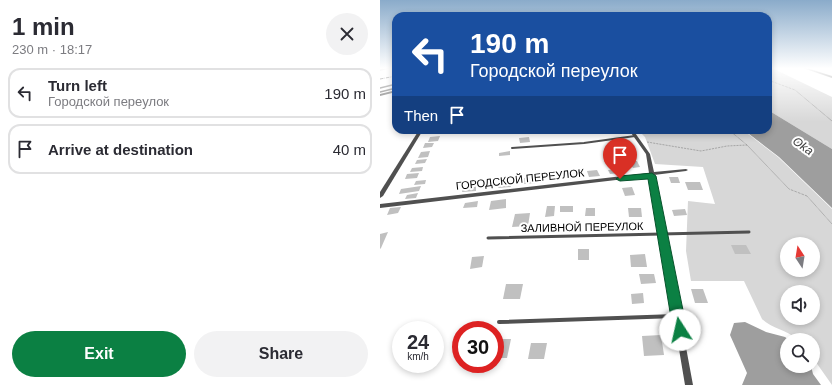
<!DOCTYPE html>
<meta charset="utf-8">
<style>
body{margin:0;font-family:Arial,sans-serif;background:#f2f2f3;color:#2b2b33;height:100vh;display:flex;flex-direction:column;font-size:15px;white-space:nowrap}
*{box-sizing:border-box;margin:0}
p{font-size:13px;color:#7c7c81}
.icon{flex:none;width:22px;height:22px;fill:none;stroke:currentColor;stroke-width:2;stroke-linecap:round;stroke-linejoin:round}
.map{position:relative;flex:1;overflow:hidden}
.details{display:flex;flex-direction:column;background:#fff;width:380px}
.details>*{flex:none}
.banner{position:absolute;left:12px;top:12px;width:380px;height:122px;border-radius:12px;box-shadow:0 2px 6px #0003;background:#1a4fa0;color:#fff;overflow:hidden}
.needle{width:26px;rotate:348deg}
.controls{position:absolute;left:400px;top:237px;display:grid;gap:8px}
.controls a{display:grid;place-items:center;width:40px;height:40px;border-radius:50%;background:#fff;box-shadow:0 2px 6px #0003;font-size:20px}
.speed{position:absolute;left:12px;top:321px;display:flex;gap:8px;font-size:20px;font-weight:700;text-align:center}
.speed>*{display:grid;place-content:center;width:52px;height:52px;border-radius:50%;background:#fff;box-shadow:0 2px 6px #0003;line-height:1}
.speed small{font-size:10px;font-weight:400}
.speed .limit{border:6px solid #d22;background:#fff;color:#111}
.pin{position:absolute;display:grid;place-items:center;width:34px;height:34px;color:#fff;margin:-41px -17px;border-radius:50% 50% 50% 0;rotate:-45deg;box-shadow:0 0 4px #0007}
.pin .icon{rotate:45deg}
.me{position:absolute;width:44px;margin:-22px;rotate:350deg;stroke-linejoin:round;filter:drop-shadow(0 0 3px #0008)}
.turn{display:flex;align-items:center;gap:14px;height:84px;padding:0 12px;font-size:18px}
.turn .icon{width:52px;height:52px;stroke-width:2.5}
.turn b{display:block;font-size:28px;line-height:34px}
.then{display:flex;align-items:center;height:38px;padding:0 12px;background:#0003;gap:8px;font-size:15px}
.round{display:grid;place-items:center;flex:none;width:42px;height:42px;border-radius:21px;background:#f2f2f3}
.head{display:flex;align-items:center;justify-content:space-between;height:68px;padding:0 12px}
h1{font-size:24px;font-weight:600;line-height:30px}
.primary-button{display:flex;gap:8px;margin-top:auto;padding:8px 12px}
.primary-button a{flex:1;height:46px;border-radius:24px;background:#0b8043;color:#fff;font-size:16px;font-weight:600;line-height:46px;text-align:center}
.primary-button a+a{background:#f2f2f3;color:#2b2b33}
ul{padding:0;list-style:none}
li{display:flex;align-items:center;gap:12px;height:50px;margin:0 8px 6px;padding:0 4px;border:2px solid #e1e1e2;border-radius:12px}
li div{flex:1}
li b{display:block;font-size:15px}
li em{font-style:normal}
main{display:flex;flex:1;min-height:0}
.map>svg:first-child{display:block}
</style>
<main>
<section class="details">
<div class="head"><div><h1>1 min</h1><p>230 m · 18:17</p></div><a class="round"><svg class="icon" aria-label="close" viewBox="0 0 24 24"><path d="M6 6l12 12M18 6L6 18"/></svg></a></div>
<ul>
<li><svg class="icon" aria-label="left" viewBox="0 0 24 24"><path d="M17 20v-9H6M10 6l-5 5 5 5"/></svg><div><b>Turn left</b><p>Городской переулок</p></div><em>190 m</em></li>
<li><svg class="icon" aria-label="arrive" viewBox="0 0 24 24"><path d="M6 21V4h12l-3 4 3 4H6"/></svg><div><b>Arrive at destination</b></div><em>40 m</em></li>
</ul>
<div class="primary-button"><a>Exit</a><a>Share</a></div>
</section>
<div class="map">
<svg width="452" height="385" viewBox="0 0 452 385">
<rect width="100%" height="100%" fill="#fff"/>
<g fill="#d7d7d7" fill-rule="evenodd">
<polygon points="388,68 392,68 452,97 452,149 388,110"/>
<path d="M258,130H363L398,157L452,209V385L433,358V340H417C407,329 392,329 382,319L364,281H311L306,251L308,201L335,204L323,167L275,164L265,137ZM407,244H433V270H407ZM407,292H433V318H407Z"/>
</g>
<g fill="#9e9e9e">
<polygon points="388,110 452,149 452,208 399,157 364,130 388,130"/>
<polygon points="365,322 386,332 405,337 409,340 407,340 407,366 431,366 433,374 441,385 362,385 367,373 350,335 354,323"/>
</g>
<g fill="#c0c0c0">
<polygon points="60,136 58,141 48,142 50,137"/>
<polygon points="149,137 150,142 140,143 139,138"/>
<polygon points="45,143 54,143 52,147 43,148"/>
<polygon points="50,151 48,157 38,158 41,152"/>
<polygon points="130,151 130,155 119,156 119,153"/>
<polygon points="47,159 45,163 35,164 37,160"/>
<polygon points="257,161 260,167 253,168 249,162"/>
<polygon points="43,167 42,171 30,172 32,168"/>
<polygon points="239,169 241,173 230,174 228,170"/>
<polygon points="217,170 220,176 209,177 207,171"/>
<polygon points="175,172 176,178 162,179 161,174"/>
<polygon points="191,172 192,179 184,179 183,173"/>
<polygon points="39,173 37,178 25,179 27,174"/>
<polygon points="155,177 156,183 144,184 144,178"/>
<polygon points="289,177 298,177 300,183 291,183"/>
<polygon points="46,180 45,184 34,185 36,181"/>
<polygon points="131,182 131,187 118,188 119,183"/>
<polygon points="305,182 320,182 323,190 308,190"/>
<polygon points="41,186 39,191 19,194 21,189"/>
<polygon points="96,186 96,191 82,192 83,188"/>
<polygon points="252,187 255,195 245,196 242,188"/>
<polygon points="38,193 36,198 25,199 27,195"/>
<polygon points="126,199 126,208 109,210 111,201"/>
<polygon points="98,201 97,207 83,208 85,203"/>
<polygon points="167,206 175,206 174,216 165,217"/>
<rect x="180" y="206" width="13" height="6"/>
<polygon points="21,207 18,213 7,215 10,208"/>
<polygon points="206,208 215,208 215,216 205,216"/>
<polygon points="248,208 261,208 262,217 249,217"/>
<polygon points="305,209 307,215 294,216 292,210"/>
<polygon points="150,213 148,226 132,227 135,214"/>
<polygon points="8,232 1,248 0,249 0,234"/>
<polygon points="351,245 366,245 371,254 355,254"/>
<rect x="198" y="249" width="11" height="11"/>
<polygon points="265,254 267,267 251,267 250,255"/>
<polygon points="104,256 102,267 90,269 92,257"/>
<polygon points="259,274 274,274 276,283 261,284"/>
<polygon points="126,284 143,284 140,299 123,299"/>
<polygon points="311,289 323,289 328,303 315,303"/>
<polygon points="263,293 264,303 252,304 251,294"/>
<polygon points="281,335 284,355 264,356 262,336"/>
<polygon points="117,339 131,339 127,358 115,358"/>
<polygon points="151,343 167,343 164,359 148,359"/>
</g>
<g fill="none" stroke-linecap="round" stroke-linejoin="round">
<g stroke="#727272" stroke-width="1" stroke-dasharray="0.5 1" stroke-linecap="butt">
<polyline points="388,80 415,90 452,121"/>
<polyline points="267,142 321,151 347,146 367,145 349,130"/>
<polyline points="367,145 409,189 427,196 452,224"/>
</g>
<g stroke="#505050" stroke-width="1.5">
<polyline points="0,70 8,68"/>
<polyline points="0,88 16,84"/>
<polyline points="0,92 16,88"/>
</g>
<polyline stroke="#505050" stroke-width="2" points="132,148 204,143 255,136"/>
<polyline stroke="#505050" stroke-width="3" points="108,238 369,232"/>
<polyline stroke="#505050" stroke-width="4" points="119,322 296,316"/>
<g fill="#505050" fill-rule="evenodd">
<polygon points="423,68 427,68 452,76 452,78"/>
<polygon points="16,90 16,92 0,96 0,94"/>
<polygon points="39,130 43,130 3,196 0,198 0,192"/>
<polygon points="249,130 253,130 270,154 274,172 306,169 308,170 306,171 274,175 313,385 305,385 270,176 0,208 0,204 269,173 266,154"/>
</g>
<polyline stroke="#000" stroke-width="1" stroke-dasharray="3.5 1 0.5 1" stroke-linecap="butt" points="0,79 16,76"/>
</g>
<linearGradient id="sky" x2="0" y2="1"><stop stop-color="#8aabca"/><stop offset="0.56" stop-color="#fff"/><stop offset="1" stop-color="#fff" stop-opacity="0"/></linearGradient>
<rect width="452" height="122" fill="url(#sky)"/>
<polygon fill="#0b8043" stroke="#07532c" points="272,173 276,176 307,330 305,335 300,337 295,335 293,330 268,179 240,181 236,179 240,176"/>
<g text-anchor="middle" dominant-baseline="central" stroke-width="4" stroke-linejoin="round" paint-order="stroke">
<g font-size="11" fill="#000" stroke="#fff">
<text transform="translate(140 179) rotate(-6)">ГОРОДСКОЙ ПЕРЕУЛОК</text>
<text transform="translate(202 227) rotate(-1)">ЗАЛИВНОЙ ПЕРЕУЛОК</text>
</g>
<g font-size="12" font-style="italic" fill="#3f3f3f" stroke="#fff">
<text transform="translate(423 146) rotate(36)">Oka</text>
</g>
</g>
</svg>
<div class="controls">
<a><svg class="needle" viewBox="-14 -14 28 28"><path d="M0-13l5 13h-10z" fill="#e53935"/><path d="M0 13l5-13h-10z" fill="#7c7c81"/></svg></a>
<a><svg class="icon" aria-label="sound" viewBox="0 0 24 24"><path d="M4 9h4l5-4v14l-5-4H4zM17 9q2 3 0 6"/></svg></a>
<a><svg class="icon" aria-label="search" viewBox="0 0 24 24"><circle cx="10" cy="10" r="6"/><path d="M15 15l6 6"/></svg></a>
</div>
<div class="speed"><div>24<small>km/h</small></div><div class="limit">30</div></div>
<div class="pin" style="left:240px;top:179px;background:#d93025"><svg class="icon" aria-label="arrive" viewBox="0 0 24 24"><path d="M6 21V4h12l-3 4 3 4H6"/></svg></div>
<svg class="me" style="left:300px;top:330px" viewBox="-20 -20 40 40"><circle r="19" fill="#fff"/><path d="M0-13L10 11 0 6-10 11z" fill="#0b8043"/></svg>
<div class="banner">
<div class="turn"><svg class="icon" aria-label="left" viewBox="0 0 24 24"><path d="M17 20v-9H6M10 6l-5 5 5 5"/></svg><div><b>190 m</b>Городской переулок</div></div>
<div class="then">Then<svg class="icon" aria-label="arrive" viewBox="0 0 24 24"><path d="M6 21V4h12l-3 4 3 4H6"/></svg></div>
</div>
</div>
</main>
